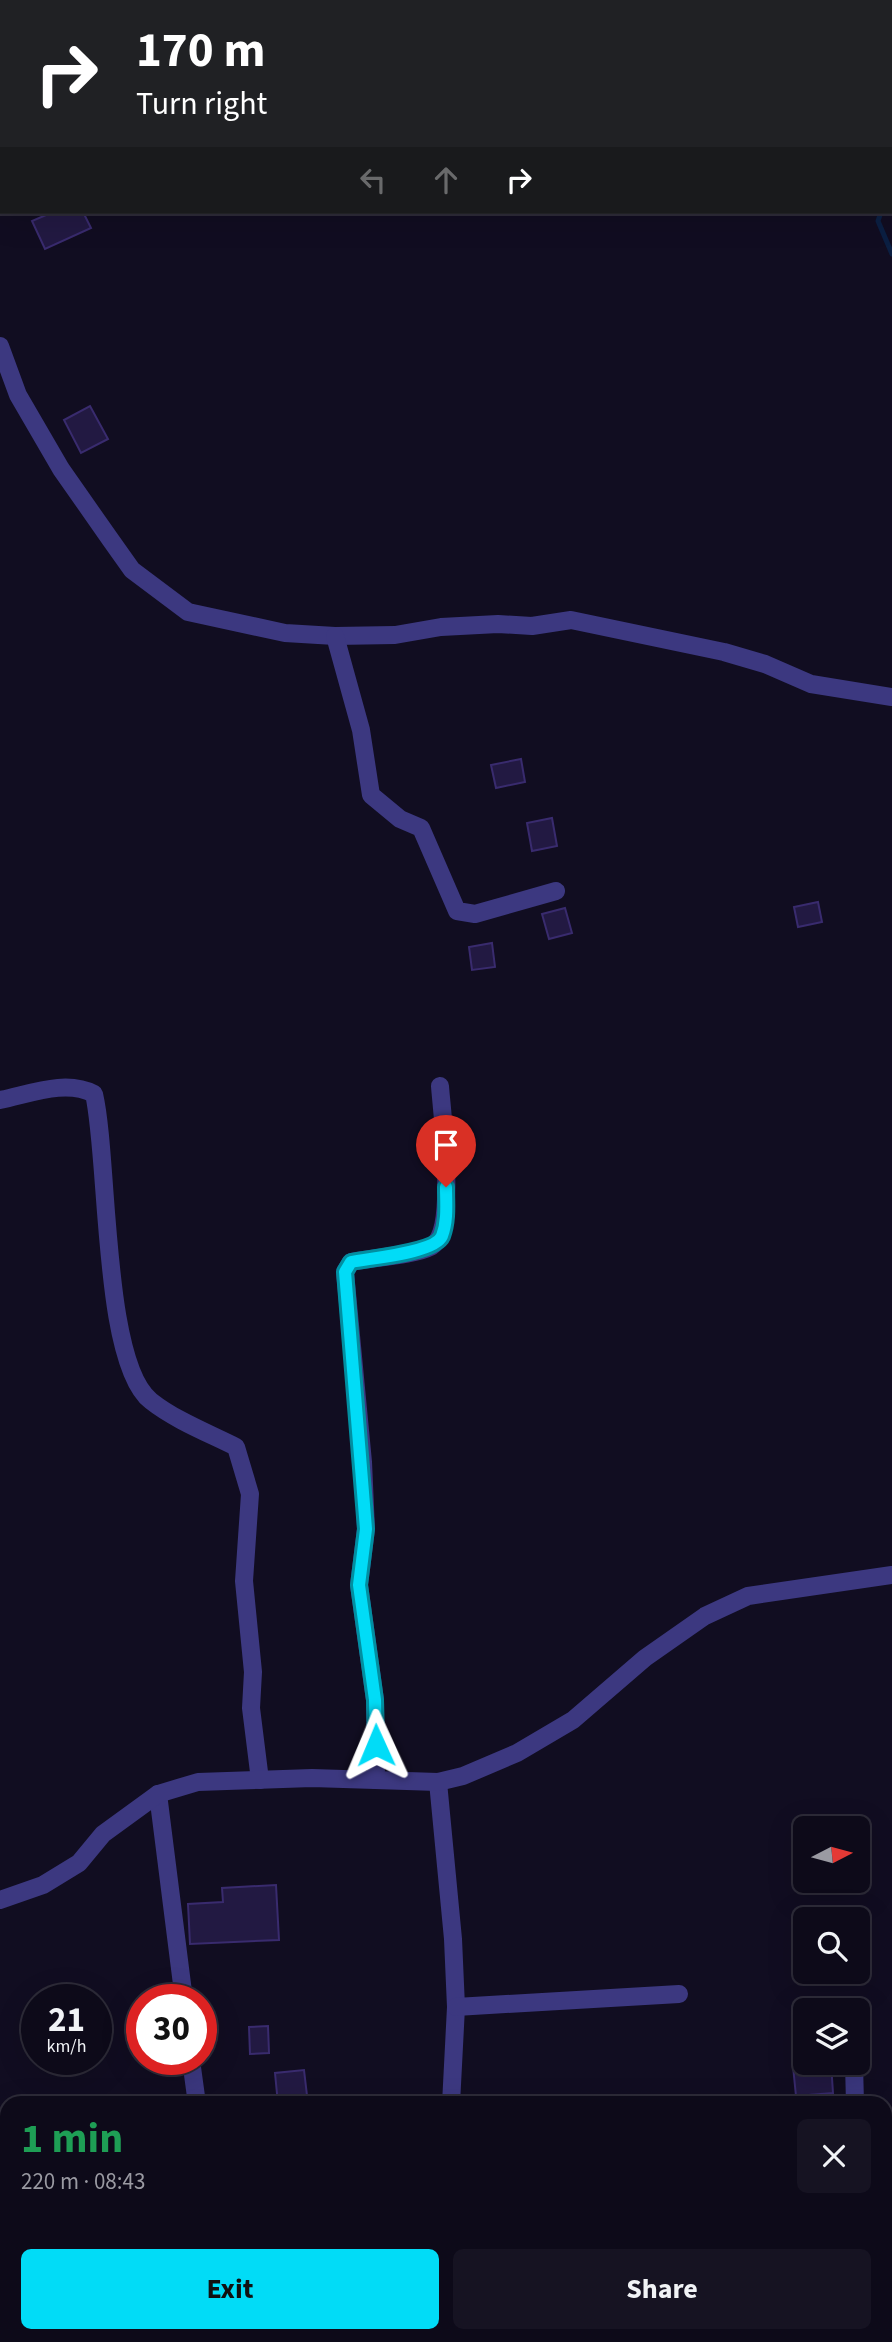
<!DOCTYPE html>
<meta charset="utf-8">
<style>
body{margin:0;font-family:"Source Sans 3",sans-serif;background:#161322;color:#f1f3f6;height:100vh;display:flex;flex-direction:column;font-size:26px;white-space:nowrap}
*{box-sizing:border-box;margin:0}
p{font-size:23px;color:#9a9aa2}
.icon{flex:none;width:38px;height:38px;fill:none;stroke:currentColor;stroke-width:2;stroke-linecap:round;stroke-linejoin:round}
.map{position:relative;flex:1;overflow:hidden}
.details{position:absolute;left:0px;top:2096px;width:892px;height:247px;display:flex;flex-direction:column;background:#0d0a19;border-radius:21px 21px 0 0;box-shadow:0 7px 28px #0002,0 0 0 2px #2d2b38}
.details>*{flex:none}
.guide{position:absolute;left:0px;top:0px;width:892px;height:214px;box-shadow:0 7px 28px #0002,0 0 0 2px #2d2b38;background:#202124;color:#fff;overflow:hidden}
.needle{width:46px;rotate:84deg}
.buttons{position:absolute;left:793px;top:1816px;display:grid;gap:14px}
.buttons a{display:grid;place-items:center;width:77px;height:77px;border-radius:10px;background:#0d0a19;box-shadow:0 7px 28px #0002,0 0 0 2px #2d2b38;font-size:35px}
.speed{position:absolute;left:21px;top:1984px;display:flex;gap:14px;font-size:35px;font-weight:700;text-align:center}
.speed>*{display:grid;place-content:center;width:91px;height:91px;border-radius:50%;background:#0d0a19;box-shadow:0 7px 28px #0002,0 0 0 2px #2d2b38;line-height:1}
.speed small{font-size:18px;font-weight:400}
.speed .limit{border:10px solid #d22;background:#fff;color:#111}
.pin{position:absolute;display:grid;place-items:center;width:60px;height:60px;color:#fff;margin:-72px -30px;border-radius:50% 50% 50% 0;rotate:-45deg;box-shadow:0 0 7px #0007}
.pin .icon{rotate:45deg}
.me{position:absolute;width:77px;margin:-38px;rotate:359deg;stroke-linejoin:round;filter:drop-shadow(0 0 5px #0008)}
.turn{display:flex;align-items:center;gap:24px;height:147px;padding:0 21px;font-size:32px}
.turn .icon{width:91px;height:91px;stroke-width:2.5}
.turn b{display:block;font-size:49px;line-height:60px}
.lanes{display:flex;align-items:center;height:66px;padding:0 21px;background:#0003;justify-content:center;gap:35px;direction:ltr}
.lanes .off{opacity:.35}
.round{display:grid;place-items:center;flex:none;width:74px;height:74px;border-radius:10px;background:#161322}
.summary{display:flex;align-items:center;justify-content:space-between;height:119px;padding:0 21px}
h1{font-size:42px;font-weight:700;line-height:52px;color:#1e9e55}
.cta{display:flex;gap:14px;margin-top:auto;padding:14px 21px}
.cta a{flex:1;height:80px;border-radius:10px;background:#01dcf7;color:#111;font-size:28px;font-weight:700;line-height:80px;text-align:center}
.cta a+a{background:#161322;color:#f1f3f6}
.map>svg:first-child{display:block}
</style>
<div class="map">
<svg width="892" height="2342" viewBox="0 0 892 2342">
<rect width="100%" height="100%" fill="#110d21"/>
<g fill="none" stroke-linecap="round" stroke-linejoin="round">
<g stroke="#0b1f42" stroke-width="5">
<polyline points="795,0 798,2"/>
<polyline points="891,173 892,177"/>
<polyline points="891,186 892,183"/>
<polyline points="881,212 878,221 892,254"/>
</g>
</g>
<g fill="#221942" stroke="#392b6e" stroke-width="2">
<polygon points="53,212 83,212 91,228 45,249 32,221"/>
<polygon points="90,406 108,439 81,453 64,420"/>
<polygon points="521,759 525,782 496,788 491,765"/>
<polygon points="552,818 557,846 532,851 527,823"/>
<polygon points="818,902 822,922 798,927 794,907"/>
<polygon points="565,908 572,933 549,939 542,914"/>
<polygon points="492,943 495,967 472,970 469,947"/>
<polygon points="276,1885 279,1940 190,1944 188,1904 223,1902 222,1888"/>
<polygon points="268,2026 269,2053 250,2054 249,2027"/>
<polygon points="831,2063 833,2093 796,2096 793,2066"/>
<polygon points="304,2070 308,2104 278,2104 275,2073"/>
</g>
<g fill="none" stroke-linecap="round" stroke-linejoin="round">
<polyline stroke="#2eb2ab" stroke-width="3.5" stroke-dasharray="3.5 5" stroke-linecap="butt" points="259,0 259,2"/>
<g stroke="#3c3880" stroke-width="18">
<polyline points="0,346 18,395 61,469 110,539 132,570 188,612 285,633 335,636 395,635 441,627 498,624 532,626 571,620 724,652 765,664 811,684 892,697"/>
<polyline points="335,636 361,730 371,795 400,819 421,828 457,911 475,914 556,891"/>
<path d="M0,1100C30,1094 66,1079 94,1094C109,1158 102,1363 151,1401C175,1420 208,1433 236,1447L250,1494L244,1581L253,1672L251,1708L260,1780"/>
<path d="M376,1780L375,1700L359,1585L366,1529L363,1462L345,1272L351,1262C370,1258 415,1255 430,1247C458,1234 442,1115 440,1086"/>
<polyline points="438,1782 453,1939 456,2007 451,2104"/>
<polyline points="158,1794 184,2000"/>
<polyline points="0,1900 43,1885 79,1863 103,1834 158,1794 198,1782 312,1778 438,1782 463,1776 517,1753 573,1720 645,1658 705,1616 748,1596 892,1575"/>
<polyline points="456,2007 679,1994"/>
<polyline points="191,2060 197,2104"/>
<polyline points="854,2063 855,2104"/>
<polyline points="226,2336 227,2342"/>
<polyline points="442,2336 442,2342"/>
<polyline points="455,2342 566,2336"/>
</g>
</g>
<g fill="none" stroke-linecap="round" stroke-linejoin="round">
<g stroke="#018fa1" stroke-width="18">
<path id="route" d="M376,1745L375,1700L359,1585L366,1529L345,1272L351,1262C370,1258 435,1253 442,1236C448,1220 446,1203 446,1187"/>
</g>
<use href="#route" stroke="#01dcf7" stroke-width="12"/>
</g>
</svg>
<div class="buttons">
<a><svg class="needle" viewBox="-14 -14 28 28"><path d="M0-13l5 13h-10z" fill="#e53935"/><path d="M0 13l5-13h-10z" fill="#9a9aa2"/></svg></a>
<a><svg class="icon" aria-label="search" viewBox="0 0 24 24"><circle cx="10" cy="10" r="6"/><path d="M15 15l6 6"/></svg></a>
<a><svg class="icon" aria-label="layers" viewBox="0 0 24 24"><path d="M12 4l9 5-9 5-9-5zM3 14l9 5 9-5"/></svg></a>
</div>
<div class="speed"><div>21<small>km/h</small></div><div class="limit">30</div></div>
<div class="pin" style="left:446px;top:1187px;background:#d93025"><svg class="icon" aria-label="arrive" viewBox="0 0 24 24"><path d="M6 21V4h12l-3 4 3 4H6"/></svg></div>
<svg class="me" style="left:376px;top:1745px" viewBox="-20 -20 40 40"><path d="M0-17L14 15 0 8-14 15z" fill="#01dcf7" stroke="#fff" stroke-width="4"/></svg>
<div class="guide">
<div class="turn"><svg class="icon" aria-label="right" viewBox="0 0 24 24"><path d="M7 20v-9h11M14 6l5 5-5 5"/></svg><div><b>170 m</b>Turn right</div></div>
<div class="lanes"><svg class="icon off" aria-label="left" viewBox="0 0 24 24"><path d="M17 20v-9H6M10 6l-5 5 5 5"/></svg><svg class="icon off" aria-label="ahead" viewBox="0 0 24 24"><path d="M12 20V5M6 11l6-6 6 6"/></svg><svg class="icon" aria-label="right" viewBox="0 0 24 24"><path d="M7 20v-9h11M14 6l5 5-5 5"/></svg></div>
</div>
<section class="details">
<div class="summary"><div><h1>1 min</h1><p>220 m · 08:43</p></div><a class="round"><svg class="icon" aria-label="close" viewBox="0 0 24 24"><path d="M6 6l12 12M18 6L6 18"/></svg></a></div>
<div class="cta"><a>Exit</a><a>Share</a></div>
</section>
</div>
